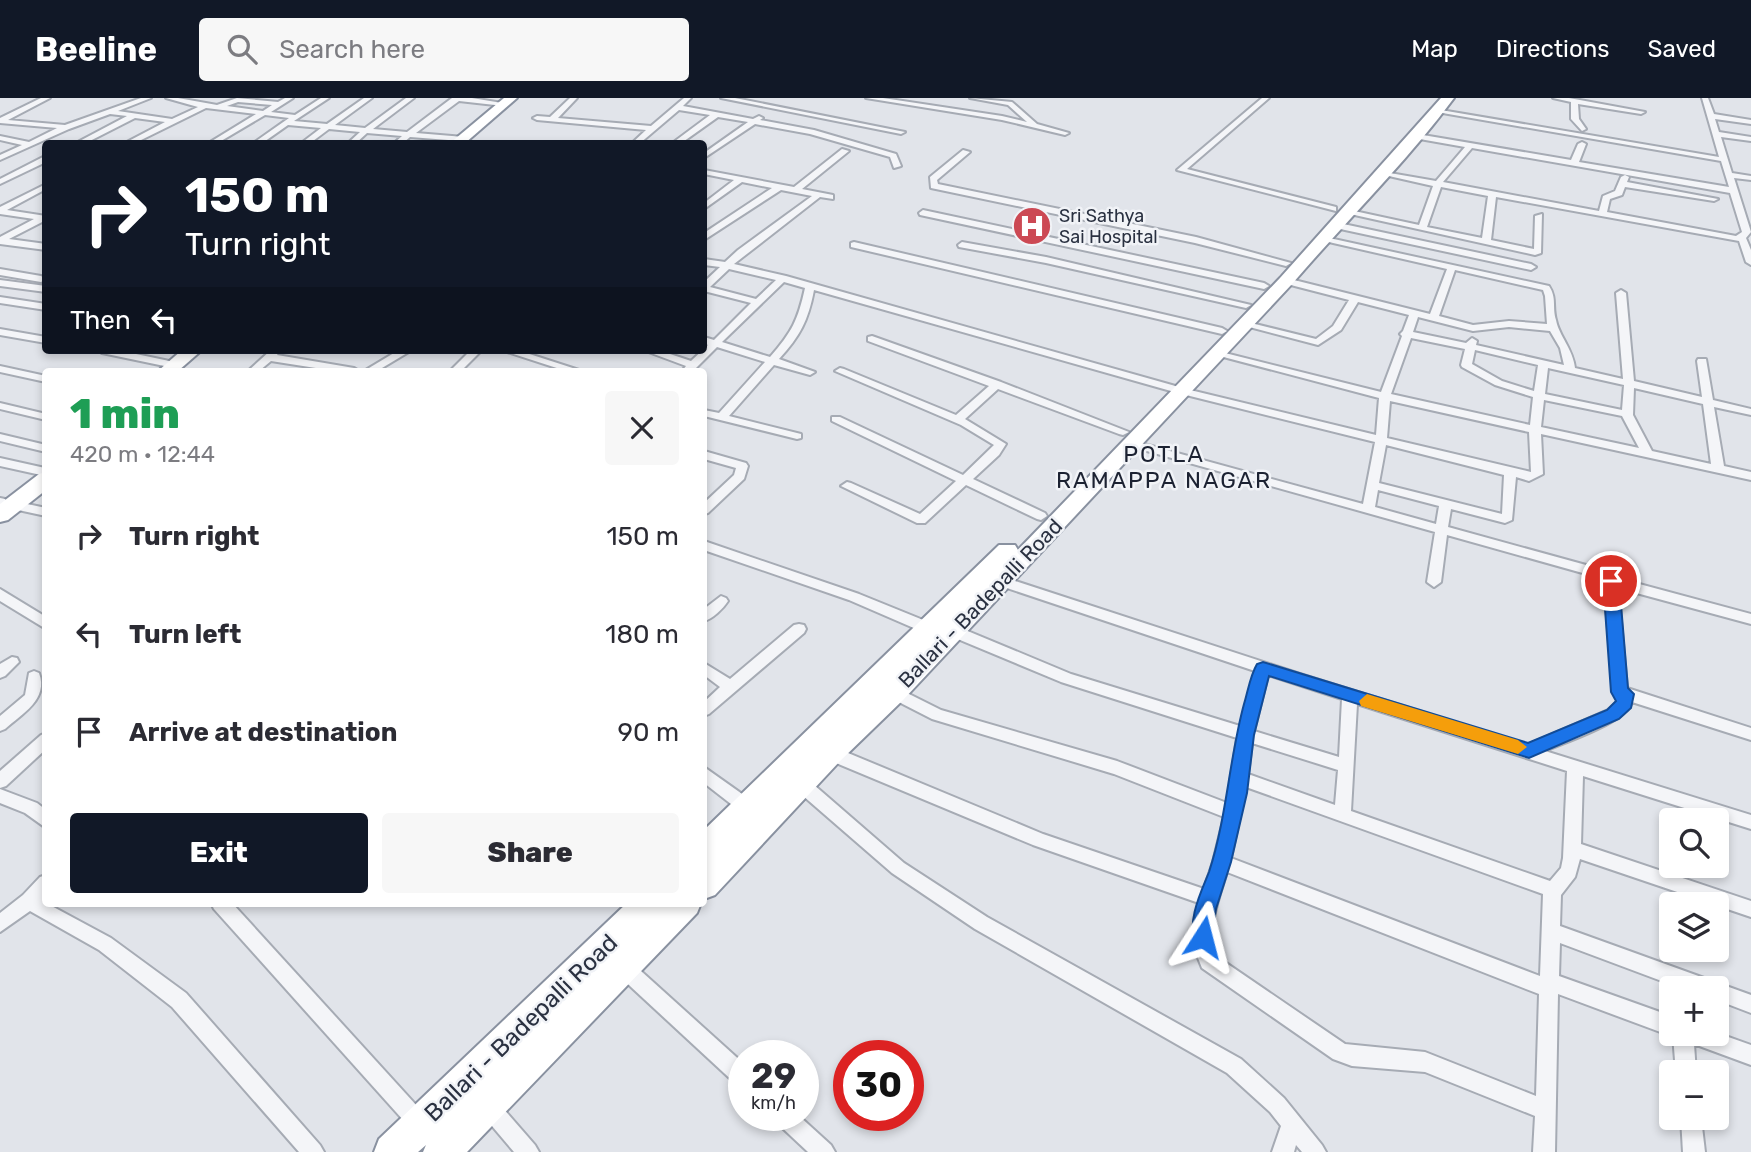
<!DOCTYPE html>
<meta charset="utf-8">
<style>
body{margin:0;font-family:Rubik,sans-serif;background:#f7f7f7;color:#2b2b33;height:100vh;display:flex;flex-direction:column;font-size:26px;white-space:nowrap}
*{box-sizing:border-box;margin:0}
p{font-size:23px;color:#7c7c81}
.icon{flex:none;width:38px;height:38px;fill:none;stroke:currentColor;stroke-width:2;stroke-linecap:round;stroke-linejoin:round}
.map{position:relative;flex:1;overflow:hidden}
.side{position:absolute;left:42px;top:270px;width:665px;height:539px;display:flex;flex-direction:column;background:#fff;border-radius:7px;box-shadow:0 4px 10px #0003}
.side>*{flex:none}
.guide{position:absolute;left:42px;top:42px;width:665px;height:214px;border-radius:7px;box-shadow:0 4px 10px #0003;background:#111827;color:#fff;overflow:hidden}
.buttons{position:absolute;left:1659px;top:710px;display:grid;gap:14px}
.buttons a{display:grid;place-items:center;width:70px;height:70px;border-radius:7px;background:#fff;box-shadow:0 4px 10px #0003;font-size:35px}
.speed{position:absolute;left:728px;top:942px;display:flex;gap:14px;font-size:35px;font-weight:700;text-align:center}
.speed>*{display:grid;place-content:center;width:91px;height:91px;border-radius:50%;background:#fff;box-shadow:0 4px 10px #0003;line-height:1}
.speed small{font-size:18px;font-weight:400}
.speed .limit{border:10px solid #d22;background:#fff;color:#111}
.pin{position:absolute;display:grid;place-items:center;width:60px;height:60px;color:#fff;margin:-30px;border:4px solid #fff;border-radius:50%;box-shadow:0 2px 7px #0007}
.me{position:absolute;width:77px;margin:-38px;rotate:9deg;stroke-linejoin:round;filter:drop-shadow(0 0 5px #0008)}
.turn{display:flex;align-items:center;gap:24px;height:147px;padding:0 28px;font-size:32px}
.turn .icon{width:91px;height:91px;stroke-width:2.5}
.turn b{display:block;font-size:49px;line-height:60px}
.then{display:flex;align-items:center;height:66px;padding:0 28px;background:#0003;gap:14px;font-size:26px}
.round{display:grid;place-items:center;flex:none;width:74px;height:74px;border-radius:7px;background:#f7f7f7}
.overview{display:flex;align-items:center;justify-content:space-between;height:119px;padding:0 28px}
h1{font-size:42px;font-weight:800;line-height:52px;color:#1e9e55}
.button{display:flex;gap:14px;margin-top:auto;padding:14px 28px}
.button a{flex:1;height:80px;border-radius:7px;background:#111827;color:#fff;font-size:28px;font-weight:800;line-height:80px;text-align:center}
.button a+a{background:#f7f7f7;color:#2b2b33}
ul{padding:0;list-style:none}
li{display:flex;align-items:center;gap:21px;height:98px;padding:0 28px}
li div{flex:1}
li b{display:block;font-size:26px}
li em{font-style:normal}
header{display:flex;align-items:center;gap:42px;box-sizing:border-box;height:98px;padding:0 35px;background:#111827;color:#fff}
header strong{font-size:33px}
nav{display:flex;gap:38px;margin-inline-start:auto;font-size:24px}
.search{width:490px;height:63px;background:#f7f7f7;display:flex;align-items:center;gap:18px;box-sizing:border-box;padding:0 24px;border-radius:7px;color:#7c7c81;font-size:26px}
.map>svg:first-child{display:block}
</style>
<header>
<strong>Beeline</strong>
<div class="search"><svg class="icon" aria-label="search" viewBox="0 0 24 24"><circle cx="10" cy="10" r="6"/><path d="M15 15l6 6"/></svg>Search here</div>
<nav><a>Map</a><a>Directions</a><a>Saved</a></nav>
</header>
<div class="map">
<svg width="1751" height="1054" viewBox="0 0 1751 1054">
<rect width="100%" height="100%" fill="#e1e4ea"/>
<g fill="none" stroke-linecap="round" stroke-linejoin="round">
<g stroke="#a6abb4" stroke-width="4">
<g id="minor">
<path d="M41,0H50L8,22L65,27L141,0H151L118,13L172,21L198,9L166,0H178L217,7L237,0L278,4L285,0H293L271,14L295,17L321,0H329L294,23L327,26L364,0H372L335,27L365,30L406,0H414L373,31L407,34L452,0H472L508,6L504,8L459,3L416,35L464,39L465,41L461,43L410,39L402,46H393L402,38L367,35L355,46H347L360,34L329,31L309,46H300L321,30L288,27L261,46H252L289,20L265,17L216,46H207L256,16L206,10L133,46H123L165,24L135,20L84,46H74L127,18L110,16L69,31L0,62V57L22,47L0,42V38L29,44L57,30L0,25V20ZM238,4L272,7L263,13L227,8Z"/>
<polygon points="570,0 577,0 558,20 651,28 684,0 691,0 683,8 753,21 759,18 763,20 760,22 814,32 896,56 901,68 894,70 890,59 810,36 755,26 704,60 704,55 748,24 718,19 680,46 671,46 710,17 679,12 639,46 631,46 646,32 537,22 533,20 537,18 550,19"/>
<polygon points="721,0 735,0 905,34 901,36"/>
<polygon points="866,0 883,0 1002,18 1027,24 1008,7 970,0 1012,4 1037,26 1069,35 1065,37 1002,22"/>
<polygon points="1262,0 1269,0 1187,71 1336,109 1336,113 1177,72"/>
<polygon points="1553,0 1569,0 1645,14 1641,16 1578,6 1579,21 1586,31 1582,33 1571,21 1571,4"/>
<path d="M1702,0H1708L1714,16L1751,22V26L1715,21L1719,34L1751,39V43L1721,39L1732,75L1751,78V82L1734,80L1751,134L1746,140L1751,152V167L1746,164L1739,143L1496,99L1491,142L1534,151L1535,118L1542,116L1541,155L1535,157L1341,114L1345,111L1419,127L1433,88L1380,76L1384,74L1436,83L1465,49L1414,40V36H1417L1571,62L1578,46L1582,44L1586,46L1579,64L1729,89L1721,63L1431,13L1435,11L1719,59ZM1472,50L1730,95L1742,134L1736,138L1607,114L1610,101L1622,97L1625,89L1714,103L1718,101L1627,84L1629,79L1625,77L1621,79L1615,93L1603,98L1599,113L1443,84ZM1441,89L1488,98L1482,140L1427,129Z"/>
<path d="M842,51L849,53L802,91L833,97V101L820,99L734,166L786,178L1186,291L1376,337L1379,300L1212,256L1217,253L1381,294L1402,238L1400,236L1403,233L1409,217L1358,204L1341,232L1318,247L1238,226L1243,223L1316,241L1333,228L1349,202L1283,185L1281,183L1286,180L1430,216L1447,171L1320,142V138L1549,188C1557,200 1552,209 1556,222C1559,238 1573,251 1575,270L1623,281L1616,195L1621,192L1626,195L1634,283L1702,299L1697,263L1698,261H1706L1713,302L1751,311V317L1714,309L1724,368L1751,374V382L1541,336L1543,376L1529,383L1516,379L1512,422L1505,425L1451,411L1448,429L1615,475L1617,480L1751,516V526L1618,490L1627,590L1751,630V642L1632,604C1625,625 1567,643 1545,653L1751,717V731L1583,678L1581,746L1751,803V819L1580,761L1575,779L1561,797L1560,828L1751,897V915L1717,902V891H1683L1560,845L1559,878L1671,918V936L1717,935L1751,947V967L1694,946L1696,975H1676L1673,937L1671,938L1558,896L1555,1054H1533L1535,1018L1425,974L1352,968L1333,961L1202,870L1194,850L1199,805L1033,747L824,660L822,655L824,650L830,649L836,650L1043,736L1204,791L1213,764L1224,719L1114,676L932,621L889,599L887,595L889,591H899L941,612L1117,663L1227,705L1237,640L1061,584L948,537L946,533L948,529H958L1071,576L1240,628L1255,573L995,486L993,483L995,480L1000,478L1300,576L1527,647L1608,612L1617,604V599L1613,594L1604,481L1447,437L1441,484L1434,489L1427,484L1435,434L1129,348L1127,346L1133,342L1137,344L1363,406L1375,344L1178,295L814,192C808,223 800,238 779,261L815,274L810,277L774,267L729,318L801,336V340L797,341L704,318V312L719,315L765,264L717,249L693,273H682L686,268L643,252H658L691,263L708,247L704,245V239L714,242L751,205L704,193V184L720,169L704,167V161L725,164L738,152L812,98L781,92L704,142V135L772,90L742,84L704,111V105L734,82L704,76V72L794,89ZM729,171L776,182L756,201L710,189ZM1455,172L1543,192L1545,198L1547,226L1509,223L1473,227L1439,218ZM784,184L805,190C798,222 792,234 770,259L722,244ZM1418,219L1473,233L1509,229L1550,233L1560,250L1564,267L1476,247L1477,243L1472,240L1466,245L1413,234ZM1411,240L1465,251L1461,267L1462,269L1495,287L1533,299L1530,327L1391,296ZM1475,252L1538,267L1534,293L1502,283L1472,266ZM1548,270L1624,287L1622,312L1545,296ZM1634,290L1703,306L1711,366L1652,353L1633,317ZM1544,302L1622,318L1639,350L1541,329ZM1390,303L1529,334L1531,374L1387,340ZM1386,347L1504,377L1502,416L1379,385ZM1378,392L1439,408L1436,426L1375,409ZM1268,577L1342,601L1339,659L1254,633ZM1357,606L1567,673L1563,760L1561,770L1550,783L1351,713ZM1252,645L1338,672L1335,707L1248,676ZM1246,689L1543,796L1540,878L1231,760ZM1227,774L1539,896L1536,998L1425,954L1345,946L1216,858C1205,834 1220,797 1227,774Z"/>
<polygon points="963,52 970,54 937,82 938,86 1196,139 1291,165 1286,168 1195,145 931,90 930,79"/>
<polygon points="43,59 46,59 46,64 0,86 0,81"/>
<polygon points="46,86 46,91 7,112 46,118 46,122 9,141 46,146 46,152 0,146 0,139 34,121 0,116 0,109"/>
<polygon points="923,112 1264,185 1269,188 1264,191 920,117 919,115"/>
<polygon points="1334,124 1531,166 1536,169 1531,172 1331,129 1330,127"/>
<polygon points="854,144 1222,230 1227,233 1222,236 851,149 851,145"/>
<polygon points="962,144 1046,159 1251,207 1246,210 1046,165 959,149 958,147"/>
<polygon points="0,171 41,178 46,181 41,184 0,177"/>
<polygon points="0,182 46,188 46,194 0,188"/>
<polygon points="0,199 46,206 46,212 0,205"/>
<polygon points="0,231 46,239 46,245 0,237"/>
<polygon points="872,238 1001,284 1129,334 1123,337 1119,336 998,291 965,321 1006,346 999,357 973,381 1045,415 1047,418 1041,422 1037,421 966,387 925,425 917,425 841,388 847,384 851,385 920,416 956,383 832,323 832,319 840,319 963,377 994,347 961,327 835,273 840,270 844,271 956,317 989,288 868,243 868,239"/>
<polygon points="97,252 117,252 174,264 179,267 174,270 102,255"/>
<polygon points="271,252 280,252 277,257 354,270 359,273 335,273 271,263 259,273 248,273"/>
<polygon points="399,252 412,252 377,273 364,273"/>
<polygon points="471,252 482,252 461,273 450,273"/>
<polygon points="501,252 517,252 582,273 566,273"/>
<polygon points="0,268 46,278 46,284 0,274"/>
<polygon points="0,305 46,316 46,322 0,311"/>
<polygon points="0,336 46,347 46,354 0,343"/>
<polygon points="704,353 746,365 748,368 744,381 708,415 704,416 704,405 734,377 736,370 704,361"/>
<polygon points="0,360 45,370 46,375 41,377 0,368"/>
<polygon points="0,400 5,401 7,404 5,407 0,408"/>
<polygon points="13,403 46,410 46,418 9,410 7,407"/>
<polygon points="704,443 859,496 933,526 935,530 928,535 923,534 849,502 704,452"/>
<polygon points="0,491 46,519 46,531 0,503"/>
<path d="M721,498L726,500L728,503C723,511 712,521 704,523V511Z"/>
<polygon points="799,526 804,527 806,531 804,535 709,616 704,618 704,604 720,589 704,577 704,565 730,581 794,527"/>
<polygon points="12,559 17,560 19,564 5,578 0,580 0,566"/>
<path d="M34,573L39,575C49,601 22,616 5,631L0,633V618L25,597L29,575Z"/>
<polygon points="46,635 46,651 6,688 0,690 0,673 41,637"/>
<polygon points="704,669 752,703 754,708 752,713 746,715 740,713 704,685"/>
<polygon points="800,678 806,680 904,765 987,819 1241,961 1284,1000 1322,1047 1326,1054 1302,1054 1296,1047 1294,1054 1272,1054 1281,1028 1270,1014 1227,975 975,831 892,775 794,690 792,685 794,680"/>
<polygon points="0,691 37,705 46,712 46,730 25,715 0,705"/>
<polygon points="46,777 46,798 42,801 46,805 111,840 186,895 320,1047 324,1054 299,1054 172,909 99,852 30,813 0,834 0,815 23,797 40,779"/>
<polygon points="211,805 232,805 427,1019 430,1026 427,1033 420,1036 413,1033 214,811"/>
<polygon points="624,861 631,864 744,966 744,990 737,987 617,876 615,870 617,864"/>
<polygon points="488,998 495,1001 535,1047 539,1054 514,1054 481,1015 478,1008 481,1001"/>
<polygon points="773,1017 798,1017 831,1047 835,1054 808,1054 776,1024"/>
<polygon points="1681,1020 1701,1020 1705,1054 1683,1054"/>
</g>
</g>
<g stroke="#8991a0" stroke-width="4">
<g id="trunk">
<polygon points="504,0 517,0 464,46 449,46"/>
<path d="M1441,0H1454C1405,66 1345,124 1292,186L903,602L840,663L715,797L704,801V767L707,763L704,764V732L999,447H1015L1018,452L1280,180Z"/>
<polygon points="182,252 202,252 178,273 158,273"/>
<polygon points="46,374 46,392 8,422 0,424 0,406 39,376"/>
<polygon points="627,805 701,805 697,815 467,1054 423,1054 426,1047 418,1054 374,1054 379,1041"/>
</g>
</g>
<use href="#minor" fill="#f4f5f8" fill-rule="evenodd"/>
<use href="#trunk" fill="#fff" fill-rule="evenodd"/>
</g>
<path fill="#1a73e8" stroke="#114b97" stroke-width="2" d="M1611,478L1619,483L1628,590L1634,596L1631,610L1619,621L1529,660L1269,578L1254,637L1247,695L1231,764L1216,811L1210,846L1203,848L1196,846C1186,824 1201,794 1209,774C1227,719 1229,661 1244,606C1248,593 1250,578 1257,566L1263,564L1528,645L1607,612L1616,603L1611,594L1603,483Z"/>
<polygon fill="#f59e0b" points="1367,596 1518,642 1527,649 1518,656 1361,608 1359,603"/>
<defs>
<g id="hospital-disc" transform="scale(2.0125)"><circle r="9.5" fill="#cc4954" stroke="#f1f3f7"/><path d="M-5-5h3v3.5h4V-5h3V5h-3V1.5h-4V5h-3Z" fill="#fff"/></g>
</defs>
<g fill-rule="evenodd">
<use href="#hospital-disc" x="1032" y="128"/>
</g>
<g text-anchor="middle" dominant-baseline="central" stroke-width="5" stroke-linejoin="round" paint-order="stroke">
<g font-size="18" fill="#2a3141" stroke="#f1f3f7" text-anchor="start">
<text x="1059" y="118">Sri Sathya<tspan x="1059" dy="21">Sai Hospital</tspan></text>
</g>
<g font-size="21" fill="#2a3141" stroke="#f1f3f7">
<text transform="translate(980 505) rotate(-46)">Ballari - Badepalli Road</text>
</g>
<g font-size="23" letter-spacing="2" fill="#1c2232" stroke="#f1f3f7">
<text x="1164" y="356">POTLA<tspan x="1164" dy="26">RAMAPPA NAGAR</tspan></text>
</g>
<g font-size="24" fill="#2a3141" stroke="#f1f3f7">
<text transform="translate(521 930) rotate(-44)">Ballari - Badepalli Road</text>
</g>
</g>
</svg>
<div class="buttons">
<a><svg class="icon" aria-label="search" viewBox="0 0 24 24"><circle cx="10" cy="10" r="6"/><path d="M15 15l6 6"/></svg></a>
<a><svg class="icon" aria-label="layers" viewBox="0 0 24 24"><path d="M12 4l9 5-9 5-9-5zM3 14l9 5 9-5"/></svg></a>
<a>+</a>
<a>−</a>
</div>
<div class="speed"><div>29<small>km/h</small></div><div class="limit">30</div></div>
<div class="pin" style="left:1611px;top:483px;background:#d93025"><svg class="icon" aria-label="arrive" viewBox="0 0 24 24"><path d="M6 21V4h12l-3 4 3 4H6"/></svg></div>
<svg class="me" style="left:1203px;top:839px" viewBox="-20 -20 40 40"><path d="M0-17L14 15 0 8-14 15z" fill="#1a73e8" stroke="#fff" stroke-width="4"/></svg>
<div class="guide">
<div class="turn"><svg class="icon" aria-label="right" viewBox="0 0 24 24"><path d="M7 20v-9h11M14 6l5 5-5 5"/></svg><div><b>150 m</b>Turn right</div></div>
<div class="then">Then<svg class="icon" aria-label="left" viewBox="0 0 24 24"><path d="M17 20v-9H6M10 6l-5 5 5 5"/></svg></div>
</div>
<section class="side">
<div class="overview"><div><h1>1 min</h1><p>420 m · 12:44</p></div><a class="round"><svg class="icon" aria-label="close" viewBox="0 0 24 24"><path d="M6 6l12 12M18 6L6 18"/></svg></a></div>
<ul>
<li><svg class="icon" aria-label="right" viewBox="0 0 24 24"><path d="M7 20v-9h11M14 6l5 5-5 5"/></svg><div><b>Turn right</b></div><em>150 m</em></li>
<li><svg class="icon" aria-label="left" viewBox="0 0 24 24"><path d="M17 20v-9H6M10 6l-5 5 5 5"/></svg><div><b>Turn left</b></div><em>180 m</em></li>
<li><svg class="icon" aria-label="arrive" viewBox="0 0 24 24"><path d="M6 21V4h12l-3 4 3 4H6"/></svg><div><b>Arrive at destination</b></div><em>90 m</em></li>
</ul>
<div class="button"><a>Exit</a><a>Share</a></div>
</section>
</div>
